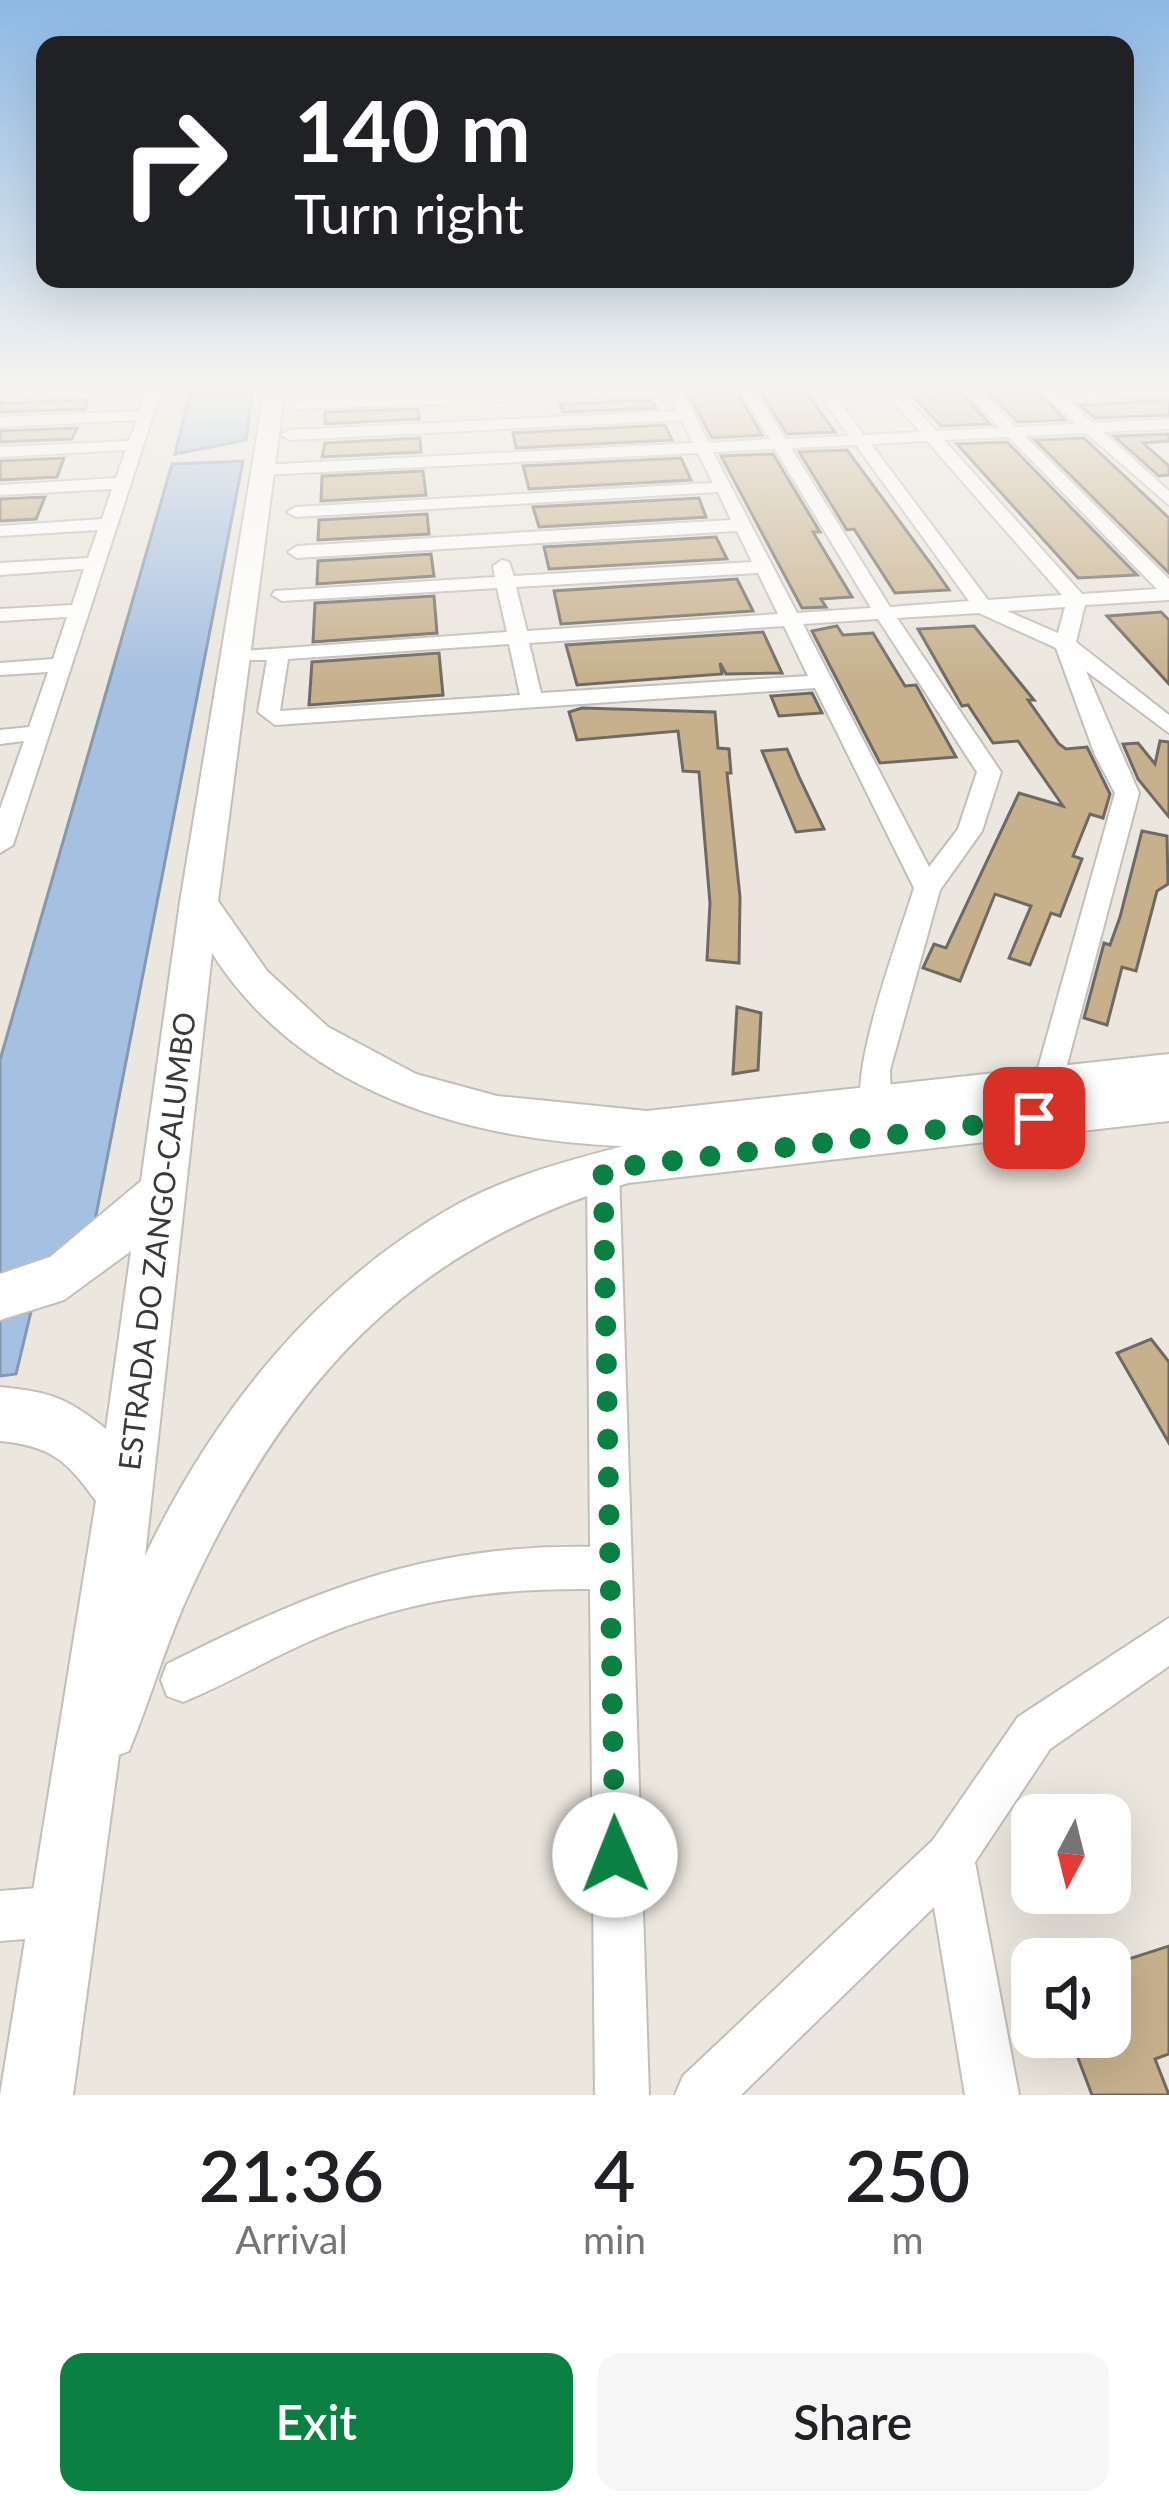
<!DOCTYPE html>
<style>
body{margin:0;font-family:Lato,sans-serif;background:#f6f6f6;color:#202124;height:100vh;display:flex;flex-direction:column;font-size:45px;white-space:nowrap}
*{box-sizing:border-box;margin:0}
p{font-size:39px;color:#757577}
.icon{flex:none;width:66px;height:66px;fill:none;stroke:currentColor;stroke-width:2;stroke-linecap:round;stroke-linejoin:round}
.map{position:relative;height:2095px;overflow:hidden}
.side{display:flex;flex-direction:column;background:#fff;flex:1}
.side>*{flex:none}
.banner{position:absolute;left:36px;top:36px;width:1098px;height:252px;border-radius:24px;box-shadow:0 12px 48px #0002;background:#202124;color:#fff;overflow:hidden}
.needle{width:78px;rotate:187deg}
.controls{position:absolute;left:1011px;top:1794px;display:grid;gap:24px}
.controls a{display:grid;place-items:center;width:120px;height:120px;border-radius:24px;background:#fff;box-shadow:0 12px 48px #0002;font-size:60px}
.pin{position:absolute;display:grid;place-items:center;width:102px;height:102px;color:#fff;margin:-51px;border-radius:24px;box-shadow:0 6px 18px #0006}
.me{position:absolute;width:132px;margin:-66px;rotate:359deg;stroke-linejoin:round;filter:drop-shadow(0 0 9px #0008)}
.turn{display:flex;align-items:center;gap:42px;height:252px;padding:0 60px;font-size:54px}
.turn .icon{width:156px;height:156px;stroke-width:2.5}
.turn b{display:block;font-size:84px;line-height:102px}
.eta{display:flex;justify-content:space-evenly;align-items:center;height:204px;text-align:center}
.eta b{font-size:72px;font-weight:600;line-height:84px}
.action{display:flex;gap:24px;margin-top:auto;padding:24px 60px}
.action a{flex:1;height:138px;border-radius:24px;background:#0b8043;color:#fff;font-size:48px;font-weight:600;line-height:138px;text-align:center}
.action a+a{background:#f6f6f6;color:#202124}
.map>svg:first-child{display:block}
</style>
<div class="map">
<svg width="1169" height="2095" viewBox="0 0 1169 2095">
<rect width="100%" height="100%" fill="#ebe6de"/>
<g fill="#a6c0e1" stroke="#8698ae" stroke-width="3">
<polygon points="191,388 253,388 246,440 175,454"/>
<polygon points="243,461 91,1241 41,1270 16,1374 0,1376 0,1060 172,464"/>
</g>
<g fill="#c7b18d" stroke="#6e6a63" stroke-width="3">
<polygon points="685,388 735,388 762,435 712,438"/>
<polygon points="758,388 803,388 835,432 787,434"/>
<polygon points="1001,388 1034,388 1065,420 1018,422 984,389"/>
<polygon points="952,390 958,390 990,424 941,426 909,392"/>
<polygon points="88,400 85,409 0,412 0,403"/>
<polygon points="652,400 656,408 563,412 560,404"/>
<polygon points="1169,400 1169,415 1095,418 1079,405"/>
<polygon points="418,409 419,419 325,424 325,412"/>
<polygon points="665,425 672,440 516,448 513,433"/>
<polygon points="77,428 72,439 0,442 0,431"/>
<polygon points="1169,434 1169,441 1143,443 1169,466 1169,475 1159,476 1114,436"/>
<polygon points="420,438 421,452 322,457 325,443"/>
<polygon points="1084,438 1169,518 1169,573 1035,440"/>
<polygon points="1007,442 1137,575 1078,578 957,444"/>
<polygon points="847,450 931,564 949,590 895,593 854,529 847,530 799,452"/>
<polygon points="773,454 820,532 813,532 852,597 821,599 826,607 802,608 721,456"/>
<polygon points="64,458 57,477 0,480 0,461"/>
<polygon points="681,458 691,480 529,489 523,466"/>
<polygon points="423,471 426,495 321,501 322,476"/>
<polygon points="45,497 36,519 0,521 0,499"/>
<polygon points="699,498 706,517 539,527 533,507"/>
<polygon points="427,514 429,534 318,540 319,520"/>
<polygon points="716,537 727,559 549,569 544,547"/>
<polygon points="431,554 434,576 317,584 318,561"/>
<polygon points="737,579 753,611 561,624 554,591"/>
<polygon points="434,596 437,633 313,642 315,603"/>
<polygon points="1161,612 1169,620 1169,684 1107,616"/>
<polygon points="837,626 843,635 873,633 905,686 916,685 956,757 880,763 812,631"/>
<polygon points="974,626 1034,700 1028,700 1059,744 1066,749 1087,747 1110,794 1103,818 1090,814 1073,856 1082,859 1060,916 1051,913 1030,965 1009,958 1031,906 995,894 960,981 923,968 934,944 946,948 1019,793 1063,806 1018,741 993,743 968,705 962,706 918,629"/>
<polygon points="763,632 782,673 726,674 720,663 722,674 577,685 566,645"/>
<polygon points="439,653 443,695 309,705 312,662"/>
<polygon points="812,693 822,713 779,716 771,696"/>
<polygon points="582,708 715,712 718,748 729,749 731,773 727,773 740,897 739,963 707,960 710,903 699,772 683,771 678,731 577,740 569,712"/>
<polygon points="1160,741 1169,742 1169,817 1138,779 1123,744 1138,743 1155,764"/>
<polygon points="787,749 800,779 824,829 796,832 762,751"/>
<polygon points="1142,831 1167,836 1168,884 1157,891 1136,971 1122,967 1107,1025 1084,1018 1104,943 1110,945 1120,917"/>
<polygon points="737,1007 761,1013 758,1070 733,1074"/>
<polygon points="1151,1339 1169,1362 1169,1443 1117,1353"/>
<polygon points="1169,1946 1169,2054 1155,2059 1169,2095 1092,2095 1070,2037 1110,2037 1110,1965"/>
</g>
<g fill="none" stroke-linecap="round" stroke-linejoin="round">
<g stroke="#c3beb7" stroke-width="4">
<g id="street">
<polygon points="66,388 162,388 13,845 0,853 0,809 24,741 0,744 0,730 29,727 48,672 0,675 0,663 53,659 67,617 0,621 0,609 72,605 84,569 0,575 0,563 88,558 98,530 0,536 0,526 102,519 112,489 0,495 0,485 116,478 126,450 0,457 0,447 129,441 137,420 0,427 0,417 140,411 146,393 0,399 0,391"/>
<path d="M625,388H680L709,443L770,439L739,388H753L785,439L849,436L815,388H829L864,435L920,432L882,388H897L936,431L1000,428L962,388H977L1016,427L1076,424L1038,388L1059,392L1169,388V395L1068,401L1093,423L1169,419V429L1103,432L1169,491V505L1086,433L1025,436L1169,579V600L1085,605L1076,642L1169,715V733L1086,671L1139,793L1059,1095H1037L1033,1086L1115,793L1095,755L1056,648L979,613L897,618L1001,772L982,831L940,890L890,1070L891,1106L886,1115L875,1119L864,1115C845,1079 901,932 914,888L815,688L275,725L258,712L267,660H230V652L507,632L497,588L282,601L272,595L275,591L495,577L493,566L502,560L509,562L514,576L752,562L737,531L297,558L288,552L297,546L731,520L718,492L296,517L287,512L296,507L713,483L698,453L262,475L254,470L262,465L693,443L682,420L289,440L281,435L289,430L677,411L669,395L298,409L291,405L298,401ZM1009,437L1157,589L1082,594L944,440ZM927,441L1062,595L988,600L871,444ZM856,445L969,601L890,607L791,448ZM775,449L871,608L797,613L713,452ZM758,573L778,614L527,631L516,587ZM1065,607L1058,633L1007,611ZM878,619L977,772L958,829L929,867L803,624ZM784,626L808,676L541,693L529,643ZM509,644L520,695L280,711L288,659Z"/>
<path d="M603,1155L615,1159L619,1169L649,2095H595L590,1589C495,1588 406,1600 317,1638C272,1657 229,1683 183,1702L167,1696L161,1680L167,1664C312,1591 425,1544 590,1547L587,1169L591,1159Z"/>
<polygon points="1169,1618 1169,1666 1050,1749 975,1862 1019,2095 965,2095 934,1907 741,2095 675,2095 683,2076 933,1840 1018,1717"/>
<polygon points="63,1886 81,1893 88,1911 81,1929 63,1936 0,1941 0,1891"/>
</g>
</g>
<g stroke="#c3beb7" stroke-width="4">
<path id="secondary" d="M265,388H285L218,901L267,971L328,1027L416,1074L497,1096L647,1111L1169,1054V1121L628,1183C408,1246 285,1386 191,1589C166,1642 151,1698 129,1751L119,1755L73,2095H0L96,1501C66,1459 50,1446 0,1441V1387C50,1392 66,1397 106,1429L131,1251L64,1300L0,1320V1274L50,1257L141,1181L180,902ZM212,953C300,1092 466,1140 623,1146C567,1161 510,1176 458,1204C317,1282 214,1412 145,1556Z"/>
</g>
<use href="#street" fill="#fff" fill-rule="evenodd"/>
<use href="#secondary" fill="#fff" fill-rule="evenodd"/>
</g>
<linearGradient id="sky" x2="0" y2="1"><stop stop-color="#8db9e5"/><stop offset="0.57" stop-color="#f6f4f0"/><stop offset="1" stop-color="#f6f4f0" stop-opacity="0"/></linearGradient>
<rect width="1169" height="681" fill="url(#sky)"/>
<g fill="none" stroke-linecap="round" stroke-linejoin="round">
<polyline stroke="#0b8043" stroke-width="21" stroke-dasharray="0 37.8" points="615,1855 603,1169 1034,1118"/>
</g>
<g text-anchor="middle" dominant-baseline="central" stroke-width="9" stroke-linejoin="round" paint-order="stroke">
<g font-size="30" fill="#3b3936" stroke="#fff">
<text transform="translate(156 1241) rotate(-83)">ESTRADA DO ZANGO-CALUMBO</text>
</g>
</g>
</svg>
<div class="controls">
<a><svg class="needle" viewBox="-14 -14 28 28"><path d="M0-13l5 13h-10z" fill="#e53935"/><path d="M0 13l5-13h-10z" fill="#757577"/></svg></a>
<a><svg class="icon" aria-label="sound" viewBox="0 0 24 24"><path d="M4 9h4l5-4v14l-5-4H4zM17 9q2 3 0 6"/></svg></a>
</div>
<div class="pin" style="left:1034px;top:1118px;background:#d93025"><svg class="icon" aria-label="arrive" viewBox="0 0 24 24"><path d="M6 21V4h12l-3 4 3 4H6"/></svg></div>
<svg class="me" style="left:615px;top:1855px" viewBox="-20 -20 40 40"><circle r="19" fill="#fff"/><path d="M0-13L10 11 0 6-10 11z" fill="#0b8043"/></svg>
<div class="banner">
<div class="turn"><svg class="icon" aria-label="right" viewBox="0 0 24 24"><path d="M7 20v-9h11M14 6l5 5-5 5"/></svg><div><b>140 m</b>Turn right</div></div>
</div>
</div>
<section class="side">
<div class="eta">
<div><b>21:36</b><p>Arrival</p></div>
<div><b>4</b><p>min</p></div>
<div><b>250</b><p>m</p></div>
</div>
<div class="action"><a>Exit</a><a>Share</a></div>
</section>
